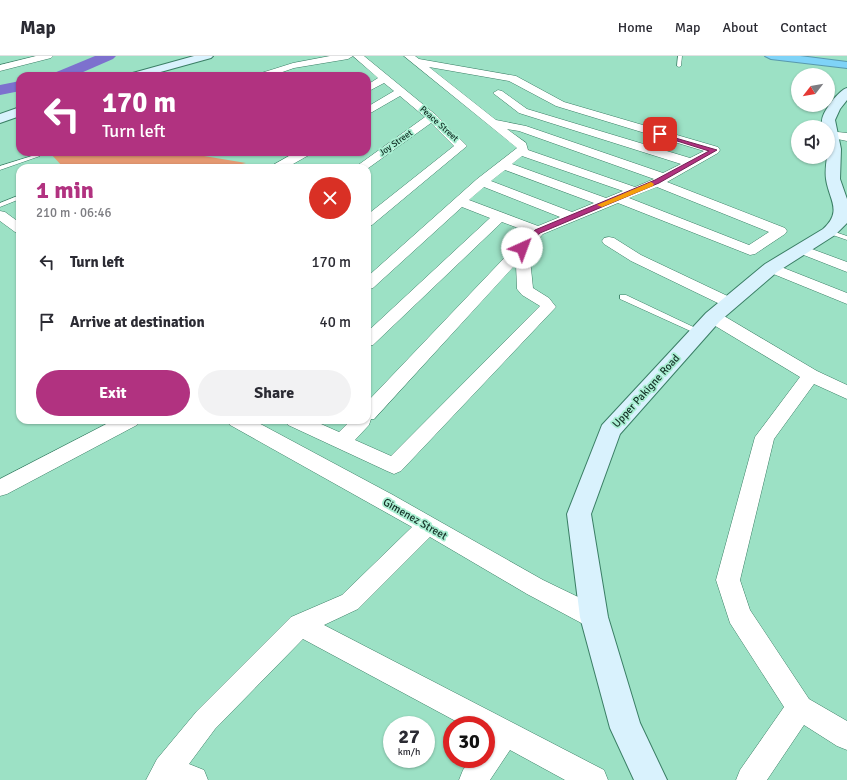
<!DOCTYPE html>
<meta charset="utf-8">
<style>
body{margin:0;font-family:Signika,sans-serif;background:#f2f2f3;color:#2b2b33;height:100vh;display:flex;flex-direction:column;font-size:15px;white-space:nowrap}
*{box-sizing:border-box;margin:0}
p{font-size:13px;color:#7c7c81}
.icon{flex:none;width:22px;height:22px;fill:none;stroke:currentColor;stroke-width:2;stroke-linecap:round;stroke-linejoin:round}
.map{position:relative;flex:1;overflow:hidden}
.sheet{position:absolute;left:16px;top:108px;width:355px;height:260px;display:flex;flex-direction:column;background:#fff;border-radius:12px;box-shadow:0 1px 3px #0004}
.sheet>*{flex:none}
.hud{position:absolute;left:16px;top:16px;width:355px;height:84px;border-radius:12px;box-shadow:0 1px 3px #0004;background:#b13280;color:#fff;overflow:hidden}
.needle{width:26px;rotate:239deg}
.tools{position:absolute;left:791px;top:12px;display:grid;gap:8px}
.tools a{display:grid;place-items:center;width:44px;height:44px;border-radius:50%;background:#fff;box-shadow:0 1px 3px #0004;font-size:20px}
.speed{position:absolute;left:383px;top:660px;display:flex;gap:8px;font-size:20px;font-weight:700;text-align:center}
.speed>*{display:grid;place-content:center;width:52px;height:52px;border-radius:50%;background:#fff;box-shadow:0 1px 3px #0004;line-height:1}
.speed small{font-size:10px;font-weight:400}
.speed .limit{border:6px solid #d22;background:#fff;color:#111}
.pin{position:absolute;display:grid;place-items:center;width:34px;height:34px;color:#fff;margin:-17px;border-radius:8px;box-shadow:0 2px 6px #0006}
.me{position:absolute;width:44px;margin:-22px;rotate:43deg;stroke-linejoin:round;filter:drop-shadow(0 0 3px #0008)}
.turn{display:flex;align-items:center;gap:14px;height:84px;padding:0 20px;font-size:18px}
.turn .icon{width:52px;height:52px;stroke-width:2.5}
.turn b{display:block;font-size:28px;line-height:34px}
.round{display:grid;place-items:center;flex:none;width:42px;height:42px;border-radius:21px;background:#f2f2f3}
.headline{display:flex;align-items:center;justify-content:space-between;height:68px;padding:0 20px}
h1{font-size:24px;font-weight:700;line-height:30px;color:#b13280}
.cta{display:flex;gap:8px;margin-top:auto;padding:8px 20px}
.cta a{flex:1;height:46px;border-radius:24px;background:#b13280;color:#fff;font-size:16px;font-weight:700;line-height:46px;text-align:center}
.cta a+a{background:#f2f2f3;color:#2b2b33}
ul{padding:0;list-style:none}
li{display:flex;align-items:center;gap:12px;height:60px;padding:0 20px}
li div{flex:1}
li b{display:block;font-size:15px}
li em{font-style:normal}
header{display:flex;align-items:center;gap:24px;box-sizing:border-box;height:56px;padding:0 20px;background:#fff;border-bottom:1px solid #e1e1e2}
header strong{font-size:19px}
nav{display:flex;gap:22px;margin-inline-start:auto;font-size:14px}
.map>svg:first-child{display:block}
</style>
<header>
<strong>Map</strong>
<nav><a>Home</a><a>Map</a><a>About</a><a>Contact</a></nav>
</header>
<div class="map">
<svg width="847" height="724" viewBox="0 0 847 724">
<rect width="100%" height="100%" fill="#9ce1c5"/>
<polygon fill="#e49871" points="49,96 180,96 246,107 226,112 64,112"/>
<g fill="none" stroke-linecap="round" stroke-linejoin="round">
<g fill="#7d71ce" fill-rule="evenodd">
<polygon points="95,0 116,0 113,3 74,20 52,20 54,17"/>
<polygon points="20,25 20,35 0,39 0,29"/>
</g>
<g stroke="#3a7e65" stroke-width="1">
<g id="lane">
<polygon points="678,0 682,0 681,10 679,11 677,10"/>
<polygon points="35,99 40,100 0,114 0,110"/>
<polygon points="20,139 20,143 0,151 0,147"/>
<polygon points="829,174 847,180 847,184 827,177 827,175"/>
<polygon points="620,239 626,239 704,276 700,278 697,278 620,243"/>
</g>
</g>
<g stroke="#3a7e65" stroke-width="1">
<g id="street">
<polygon points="36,0 53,0 51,2 0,15 0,9"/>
<polygon points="330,0 353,0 348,3 294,12 271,20 257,20 258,18 293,7"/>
<polygon points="353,0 364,0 436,59 467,90 372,169 367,170 367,159 454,90 431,67 367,113 354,112 425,61 400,40 367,59 367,51 394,35 384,27 367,36 367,29 378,22"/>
<path d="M404,0H415L419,3L516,20L564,46L718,91L720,94L718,97L667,126L785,172L787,175L785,178L755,198L750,199L618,147L543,178L529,193L533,232L549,242L556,251L401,415L394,418L387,415L288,369L285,364H312L339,376L351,364H367V346L529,176L502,166L373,289L367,290V276L490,162L462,151L373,232L367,234V221L477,123L517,92ZM429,11L509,25L556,50L704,95L690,102L527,53L502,35L498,34L493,37L519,57L681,108L663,117L526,70L496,64ZM507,73L519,75L654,123L635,131L528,94L526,87ZM522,100L623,135L606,142L512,108ZM505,114L594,147L572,156L491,125ZM484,131L560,161L538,170L469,144ZM657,131L769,176L749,189L629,142ZM516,208L517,233L522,239L540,250L391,400L355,384L369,369L371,363H374Z"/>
<polygon points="828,75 847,77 847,85 828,81"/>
<polygon points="296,96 311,96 309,99 286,112 271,112 273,109"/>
<polygon points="0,155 5,156 20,167 20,177 15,176 0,165"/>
<polygon points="609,181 614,182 641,199 736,244 738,247 736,250 730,252 724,250 631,205 604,188 602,185 604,182"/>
<polygon points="801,189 847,206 847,216 796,196 794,193 796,190"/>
<polygon points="771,207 847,237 847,248 766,215 763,212 766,209"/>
<polygon points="713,256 719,257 817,315 847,329 847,343 814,328 774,383 740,524 750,554 809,643 847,665 847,694 837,690 804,669 767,724 736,724 740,714 784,651 730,567 716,524 755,381 800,321 707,265 705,261 707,257"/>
<polygon points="114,364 140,364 137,369 7,438 0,440 0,423"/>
<polygon points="227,364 253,364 393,439 543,524 603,553 606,561 603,569 594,572 585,569 527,538 430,481 358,553 324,569 604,714 608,724 565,724 510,694 490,724 459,724 463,714 471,703 486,703 486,669 463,669 303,583 215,673 189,708 204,714 208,724 146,724 157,703 197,655 291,561 342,539 412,471 230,369"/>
</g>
</g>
<g stroke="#3a7e65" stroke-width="2">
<g id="secondary">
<polygon points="194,0 213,0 211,2 146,20 127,20 129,18"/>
<path d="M847,32V44L840,53L835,64L841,93L840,123L847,143V167L835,179L777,216L720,265L620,378L591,458L608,561L640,667L667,724H634L610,672L580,561L567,458L602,369L706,257L765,208L823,173C843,155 829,144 826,123C825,116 826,108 827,101H828V71H823C822,69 821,67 822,65C822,56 839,34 847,32Z"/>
<polygon points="20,51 20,60 0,67 0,58"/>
</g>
</g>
<g stroke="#5899ad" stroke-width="2">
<polygon id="highway" points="765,0 800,0 847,6 847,12 771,3"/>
</g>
<use href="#lane" fill="#fff" fill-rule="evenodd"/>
<use href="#street" fill="#fff" fill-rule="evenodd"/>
<use href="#secondary" fill="#d9f2fd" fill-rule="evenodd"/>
<use href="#highway" fill="#7fd3f7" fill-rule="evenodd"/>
</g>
<polygon fill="#b13280" stroke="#732053" points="658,77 717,94 659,127 540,177 525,193 520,193 520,190 535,174 655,124 709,95 658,79"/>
<polygon fill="#f59e0b" points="651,126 654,128 653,130 602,151 597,149"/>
<g text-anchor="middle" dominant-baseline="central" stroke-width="3.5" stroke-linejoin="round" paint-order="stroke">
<g font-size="9" fill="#112e24" stroke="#a9efd2">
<text transform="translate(439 68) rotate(42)">Peace Street</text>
<text transform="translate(396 87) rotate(-35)">Joy Street</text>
</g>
<g font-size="11" fill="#112e24" stroke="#a9efd2">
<text transform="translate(646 335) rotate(-48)">Upper Pakigne Road</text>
<text transform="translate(415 463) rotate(30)">Gimenez Street</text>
</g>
</g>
</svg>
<div class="tools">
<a><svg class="needle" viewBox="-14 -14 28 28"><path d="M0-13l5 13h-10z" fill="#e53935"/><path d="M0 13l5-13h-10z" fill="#7c7c81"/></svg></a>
<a><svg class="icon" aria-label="sound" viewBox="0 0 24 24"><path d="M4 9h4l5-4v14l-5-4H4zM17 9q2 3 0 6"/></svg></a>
</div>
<div class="speed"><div>27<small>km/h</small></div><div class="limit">30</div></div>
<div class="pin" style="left:660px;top:78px;background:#d93025"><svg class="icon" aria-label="arrive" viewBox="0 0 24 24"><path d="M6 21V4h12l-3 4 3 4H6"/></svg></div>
<svg class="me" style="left:522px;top:192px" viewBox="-20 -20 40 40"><circle r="19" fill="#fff"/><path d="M0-13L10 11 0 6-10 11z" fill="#b13280"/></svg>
<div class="hud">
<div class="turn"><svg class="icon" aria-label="left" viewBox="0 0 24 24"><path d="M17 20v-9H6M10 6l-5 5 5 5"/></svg><div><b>170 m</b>Turn left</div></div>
</div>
<section class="sheet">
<div class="headline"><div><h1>1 min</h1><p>210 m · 06:46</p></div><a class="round" style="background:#d93025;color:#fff"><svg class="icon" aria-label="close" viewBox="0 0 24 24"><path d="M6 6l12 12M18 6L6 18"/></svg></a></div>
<ul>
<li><svg class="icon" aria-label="left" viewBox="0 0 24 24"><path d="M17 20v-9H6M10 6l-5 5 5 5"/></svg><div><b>Turn left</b></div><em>170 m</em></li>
<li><svg class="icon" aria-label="arrive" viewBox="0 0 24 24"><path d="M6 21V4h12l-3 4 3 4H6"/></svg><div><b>Arrive at destination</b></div><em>40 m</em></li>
</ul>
<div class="cta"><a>Exit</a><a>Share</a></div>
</section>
</div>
